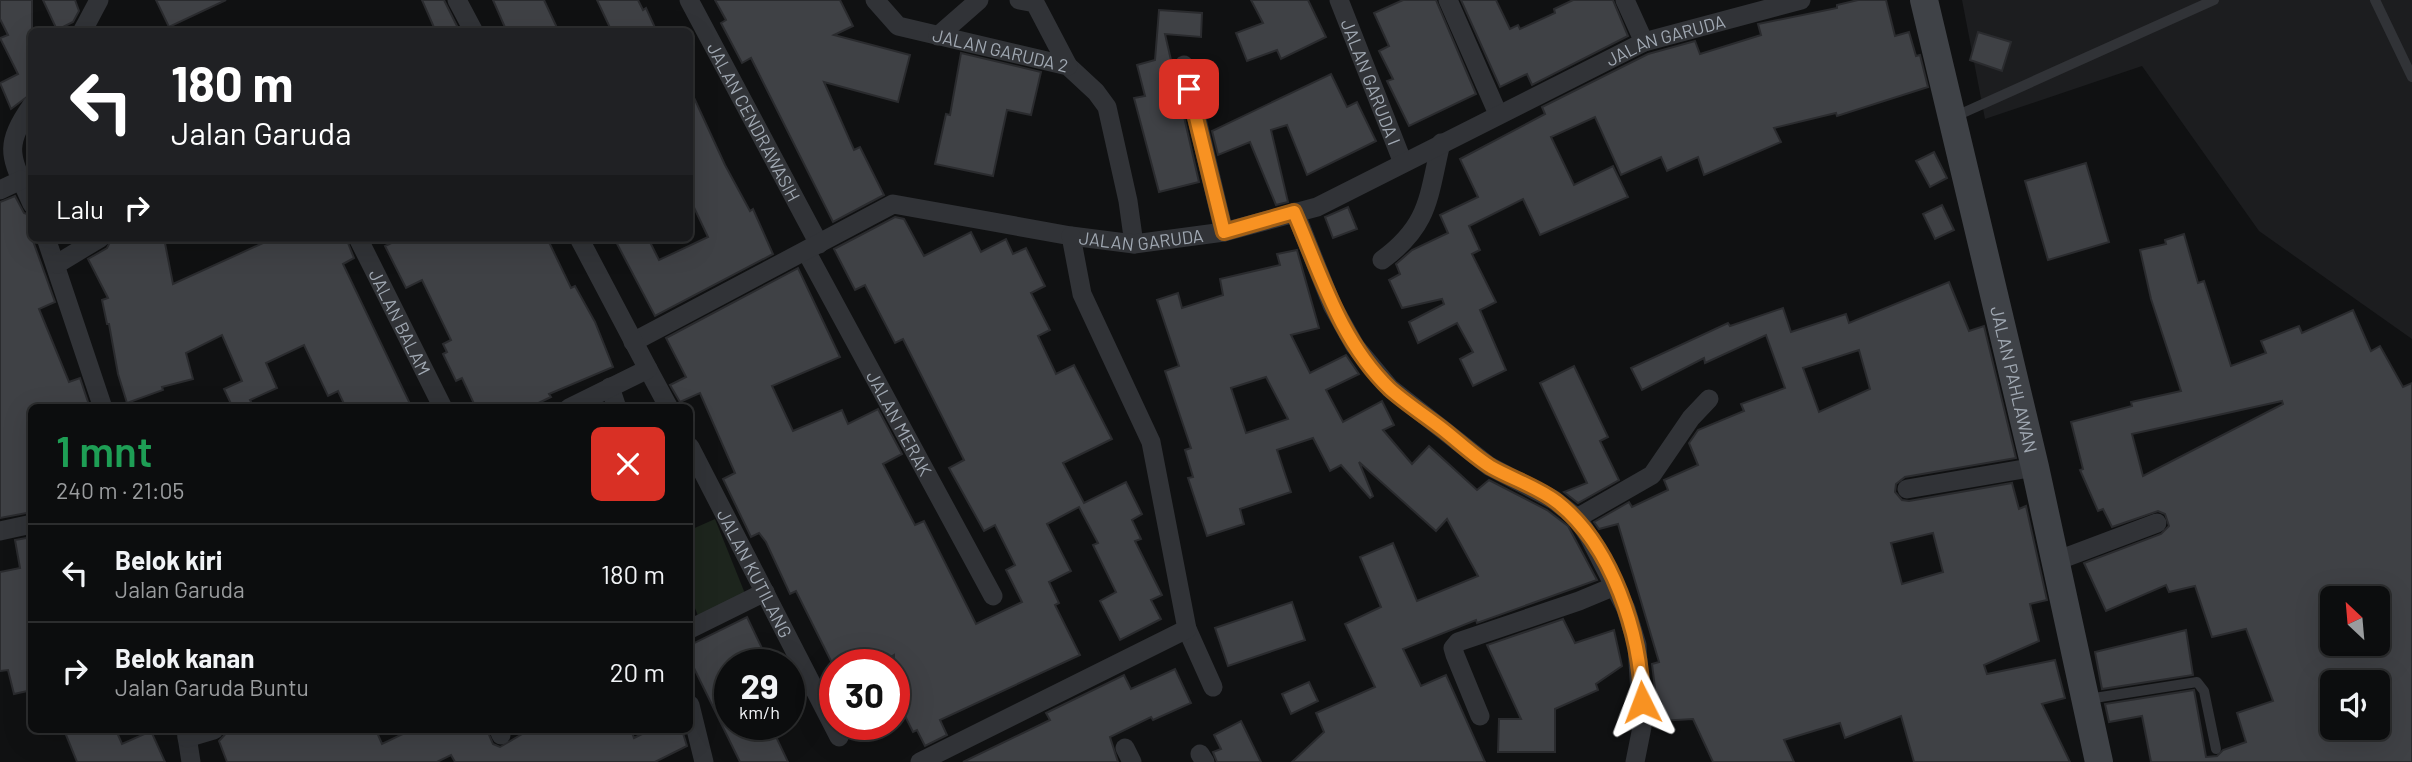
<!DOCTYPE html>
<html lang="id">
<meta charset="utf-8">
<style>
body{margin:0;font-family:Barlow,sans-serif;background:#1a1b1c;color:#f1f3f6;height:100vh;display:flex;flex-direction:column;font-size:26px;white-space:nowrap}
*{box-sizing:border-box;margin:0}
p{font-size:23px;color:#9a9c9e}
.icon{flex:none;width:38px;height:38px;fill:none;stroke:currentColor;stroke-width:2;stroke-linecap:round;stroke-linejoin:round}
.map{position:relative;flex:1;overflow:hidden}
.panel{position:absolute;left:28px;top:404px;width:665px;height:329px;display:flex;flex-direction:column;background:#0c0d0e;border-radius:10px;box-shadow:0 7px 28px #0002,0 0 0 2px #2c2d2e}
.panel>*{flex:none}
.top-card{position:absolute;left:28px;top:28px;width:665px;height:214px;border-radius:10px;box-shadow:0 7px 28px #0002,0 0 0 2px #2c2d2e;background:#202124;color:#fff;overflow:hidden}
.needle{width:46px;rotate:334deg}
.buttons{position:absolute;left:2320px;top:586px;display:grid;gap:14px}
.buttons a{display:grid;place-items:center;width:70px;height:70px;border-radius:10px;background:#0c0d0e;box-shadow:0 7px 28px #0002,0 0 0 2px #2c2d2e;font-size:35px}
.speed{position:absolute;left:714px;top:649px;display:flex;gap:14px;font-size:35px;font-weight:700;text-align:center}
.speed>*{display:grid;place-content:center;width:91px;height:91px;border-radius:50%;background:#0c0d0e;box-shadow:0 7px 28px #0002,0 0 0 2px #2c2d2e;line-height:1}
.speed small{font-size:18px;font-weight:400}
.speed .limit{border:10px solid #d22;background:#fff;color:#111}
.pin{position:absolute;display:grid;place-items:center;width:60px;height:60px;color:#fff;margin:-30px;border-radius:14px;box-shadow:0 4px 10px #0006}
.me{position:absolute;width:77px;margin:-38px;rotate:357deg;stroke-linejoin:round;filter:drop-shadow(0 0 5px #0008)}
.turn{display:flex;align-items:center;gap:24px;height:147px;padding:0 28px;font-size:32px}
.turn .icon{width:91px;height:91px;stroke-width:2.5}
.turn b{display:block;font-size:49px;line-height:60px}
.then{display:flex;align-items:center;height:66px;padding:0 28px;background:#0003;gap:14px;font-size:26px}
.round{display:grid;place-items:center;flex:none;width:74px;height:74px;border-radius:10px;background:#1a1b1c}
.overview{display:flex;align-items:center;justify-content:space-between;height:119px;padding:0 28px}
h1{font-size:42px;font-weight:600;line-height:52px;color:#1e9e55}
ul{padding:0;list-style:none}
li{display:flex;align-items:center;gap:21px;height:98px;padding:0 28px;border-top:2px solid #2c2d2e}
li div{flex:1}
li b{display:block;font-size:26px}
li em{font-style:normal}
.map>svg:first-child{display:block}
</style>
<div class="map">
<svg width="2412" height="762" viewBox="0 0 2412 762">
<rect width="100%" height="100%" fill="#101112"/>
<polygon fill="#1c1d1f" points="1962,0 2412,0 2412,339 2259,231 2142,66 1985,119"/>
<polygon fill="#1d251d" points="715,519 746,596 698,616 690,595 690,530"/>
<g fill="#3f4145" stroke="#2a2b2e" stroke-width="2" fill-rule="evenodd">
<polygon points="0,0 32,0 32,93 11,109 0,83 18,74 0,38 8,35 0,19"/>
<polygon points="43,0 75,0 79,11 73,22 57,30"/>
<polygon points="156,0 226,0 169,27"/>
<polygon points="422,0 444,0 460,32 436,32"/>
<polygon points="493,0 544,0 559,32 507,32"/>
<polygon points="597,0 638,0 643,10 646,8 657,32 612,32"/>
<polygon points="715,0 840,0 853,26 834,35 910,55 898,102 824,82 854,150 860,147 884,195 833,222 751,58 742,63 721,23 726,20"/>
<polygon points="1251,0 1308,0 1326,37 1281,59 1277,50 1247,61 1236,33 1263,23"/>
<polygon points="1403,0 1436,0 1476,94 1409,126 1387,81 1393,79 1379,51 1389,46 1374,13"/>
<polygon points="1461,0 1496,0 1510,29 1518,25 1520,29 1555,13 1554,9 1573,0 1613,0 1628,36 1532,85 1527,74 1500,87"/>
<polygon points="1858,0 1886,0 1895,36 1909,32 1916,56 1920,55 1928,87 1837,116 1836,113 1774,128 1781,142 1704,175 1698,157 1667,171 1661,157 1621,175 1595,117 1551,137 1574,185 1613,166 1628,197 1540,235 1523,199 1469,226 1480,250 1472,254 1496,302 1480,310 1506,370 1473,386 1460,359 1473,352 1457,323 1418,343 1409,322 1444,304 1442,299 1402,308 1389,280 1400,274 1396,264 1412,250 1448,233 1440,215 1478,197 1460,159 1545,114 1542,107 1648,54 1695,41 1700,54 1761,35 1758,24 1837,8 1837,5"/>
<polygon points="1159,10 1202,13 1201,37 1165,34 1199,182 1159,192 1134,98 1145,96 1137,65 1155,60"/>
<polygon points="1978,32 2011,42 2002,71 1970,60"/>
<polygon points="961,53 1041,72 1031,115 1007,110 993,176 935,164 946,114 950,115"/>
<polygon points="1331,74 1347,107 1357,102 1376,141 1307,175 1287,125 1271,130 1288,202 1276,205 1250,142 1218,155 1212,131"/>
<polygon points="690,89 725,165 750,211 753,209 773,254 655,316 614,238 648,238 659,260 708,237 690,199"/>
<polygon points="1934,152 1947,178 1930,187 1916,161"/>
<polygon points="2086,163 2109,242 2048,260 2025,181"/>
<polygon points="15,196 24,213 32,216 32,238 55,302 39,309 69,382 80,378 90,408 32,408 32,512 0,518 0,202"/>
<polygon points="1942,205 1954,230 1935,239 1923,214"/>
<polygon points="1348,207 1357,229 1333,238 1325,217"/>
<polygon points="895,217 904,219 924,256 971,232 981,252 1006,239 1013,254 1026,248 1045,286 1031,293 1050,330 1038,336 1056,374 1074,365 1112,439 1063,463 1084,503 1126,482 1142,514 1132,520 1141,539 1135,541 1162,595 1151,600 1161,619 1120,640 1100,601 1116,592 1093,545 1098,543 1079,507 1047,524 1071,571 1049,582 1059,603 1055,605 1080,655 940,720 947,735 925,746 917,730 913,732 894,694 894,655 877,665 833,665 796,591 790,594 766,542 759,533 751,537 723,479 735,473 700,393 680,402 670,385 686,377 666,338 798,268 840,357 772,386 793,431 842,410 848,424 878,409 902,454 883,464 915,525 924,521 976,624 1022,602 1006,570 1015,565 995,525 984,531 949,468 964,460 903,339 895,343 865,285 855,290 834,249"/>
<path d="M2184,234L2198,283L2204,281L2231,366L2266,353L2261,341L2299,326L2302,333L2353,310L2371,351L2380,346L2403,387L2412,383V762H2151L2142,716L2109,722L2105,704L2194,690L2206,757L2217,756L2223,750L2246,742L2237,713L2273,701L2246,629L2212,637L2195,586L2169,592L2166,585L2106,611L2084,563L2161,534L2169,526L2165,514L2158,511L2112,527L2103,509L2098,511L2080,470L2083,469L2071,422L2132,406L2131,402L2181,391L2151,299L2140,250L2166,244L2165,240ZM2282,401L2283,404L2143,476L2132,434ZM2333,598H2378V644H2333ZM2343,676L2378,678V703L2387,728H2333V679L2342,680Z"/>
<polygon points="112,238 164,238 173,284 274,238 346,238 354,258 343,264 412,408 346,408 338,391 328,396 304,345 266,363 277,388 250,400 254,408 233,408 224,389 242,381 222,335 186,353 193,379 162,387 163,390 127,403 118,374 109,324 107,324 102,300 108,298 88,259 107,248"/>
<polygon points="402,238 547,238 571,288 575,286 595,322 613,367 549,394 551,397 528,408 476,408 462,378 456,381 443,354 447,352 443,344 451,340 422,280 406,288 385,246"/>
<path d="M1297,250L1319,328L1291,335L1310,373L1346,355L1359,374L1326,390L1343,422L1382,401L1394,425L1383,430L1412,464L1429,446L1477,490L1489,480L1547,510L1568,526L1597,580L1477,623L1476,620L1403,649L1421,686L1446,675L1485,762H1292L1324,732L1316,713L1375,687L1345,624L1381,607L1360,557L1393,543L1417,601L1478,576L1447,519L1436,531L1359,462L1373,496L1370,498L1341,465L1330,471L1313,438L1277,450L1291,492L1240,509L1244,524L1207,536L1188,478L1193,477L1185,450L1191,448L1165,371L1179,366L1157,300L1178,293L1182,308L1223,295L1220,279L1280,265L1277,254ZM1266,377L1288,419L1246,433L1231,388Z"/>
<path d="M1949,282L1969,331L1984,326L2016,458L1905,477L1896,484L1895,492L1902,500L1909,501L2012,483L2019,509L2026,506L2047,600L2030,604L2039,641L1984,665L1987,674L2055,660L2065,698L2042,704L2070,762H1914L1901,716L1845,738L1840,723L1784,740L1794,762H1713L1693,719L1659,721L1652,664L1659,662L1618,524L1599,529L1594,522L1629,502L1632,507L1668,490L1664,480L1698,465L1689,443L1698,430L1744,411L1741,404L1785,388L1766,335L1705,363L1704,358L1642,390L1631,368L1728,323L1730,326L1783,308L1791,332L1846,314L1849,323ZM1859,350L1870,389L1819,412L1803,368ZM1933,533L1943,572L1902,584L1891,543Z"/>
<polygon points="1574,366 1608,437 1600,441 1619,480 1578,503 1564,492 1587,483 1540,383"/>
<polygon points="32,537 32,690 14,694 8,670 0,671 0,572 20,568 15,540"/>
<polygon points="1292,602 1305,640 1228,666 1215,628"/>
<polygon points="747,617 770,665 730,665 730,724 770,724 788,762 740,762 690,660 690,645"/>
<polygon points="1563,619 1575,643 1614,630 1622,666 1596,684 1598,690 1555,709 1555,752 1498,752 1499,719 1521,719 1487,645"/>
<polygon points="2186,630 2193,675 2102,689 2095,652"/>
<polygon points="1175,669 1191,703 1153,720 1151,717 1110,737 1118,762 963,762 1050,720 1046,713 1124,675 1131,689"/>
<polygon points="1309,682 1318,701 1291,714 1282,694"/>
<polygon points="1241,721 1261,762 1217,762 1213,752 1221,749 1214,735"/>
<polygon points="64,730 116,730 122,744 151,731 165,762 77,762"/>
<polygon points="229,730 376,730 382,744 411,730 487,730 493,744 500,747 529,730 631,730 634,738 650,730 682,730 687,746 655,762 455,762 451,755 437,762 227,762 219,741"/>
</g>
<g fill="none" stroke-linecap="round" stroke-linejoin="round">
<g stroke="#313337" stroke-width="10">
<polyline points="2375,0 2412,77"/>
<polyline points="1956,116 2214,0"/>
<polyline points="2088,699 2197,682 2204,691 2216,749"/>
</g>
<g stroke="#313337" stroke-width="19">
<polyline points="457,0 474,32"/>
<path id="s1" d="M689,0L819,244"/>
<path id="s2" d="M875,0L898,26L1068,66L1096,92L1107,107L1128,201L1134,244"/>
<polyline points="1019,0 1035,3 1068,66"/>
<path id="s3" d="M1339,0L1403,163"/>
<polyline points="1448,0 1498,114"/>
<polyline points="1625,0 1644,42"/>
<polyline points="82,32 99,0"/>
<polyline points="938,36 979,0"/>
<polyline points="1184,65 1224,232"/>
<path d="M32,105C1,149 12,158 32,204"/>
<polyline points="0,190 21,180"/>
<polyline points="1295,212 1332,305 1355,346 1390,388 1489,466 1554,500 1577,518 1588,535 1626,609 1637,645 1642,727 1635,762"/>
<polyline points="46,238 103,408"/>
<path id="s4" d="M358,238L443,408"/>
<path id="s5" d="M806,251L993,596"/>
<path d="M1382,260C1430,225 1428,197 1441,143"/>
<polyline points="57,264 100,238"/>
<path id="s6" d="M633,342L893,204L1071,236L1134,244L1224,232L1317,207L1644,42L1801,0"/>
<polyline points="648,369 669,408"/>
<polyline points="610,387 617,408"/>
<polyline points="569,408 648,369 579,238"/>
<path id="s7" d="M690,447L839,737"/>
<polyline points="1907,489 2035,467"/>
<polyline points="1577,518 1652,475 1691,418 1709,399"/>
<polyline points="0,531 32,524"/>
<polyline points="2056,561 2157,523"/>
<polyline points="690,629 765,592"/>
<polyline points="1187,629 1213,687"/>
<polyline points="690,705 704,762"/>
<polyline points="1480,716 1455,655 1453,648 1458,642 1579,601 1615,586"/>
<polyline points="186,730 191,762"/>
<polyline points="499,730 501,735"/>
<polyline points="187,738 214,730"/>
<polyline points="1125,748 1132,762"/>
<polyline points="1200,754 1205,762"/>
<polyline points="920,762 1187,629 1151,442 1082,294 1071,236"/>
</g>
<path stroke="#3f4247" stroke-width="28" id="s8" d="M1924,0L2035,467L2099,762"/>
</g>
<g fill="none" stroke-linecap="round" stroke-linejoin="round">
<g stroke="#a15f16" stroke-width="18">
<path id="route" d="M1189,89L1224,232L1294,212C1321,274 1340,341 1390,389C1407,404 1427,417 1445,431C1460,443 1475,457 1491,467C1512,479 1538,487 1557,502C1612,545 1641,634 1642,702"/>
</g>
<use href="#route" stroke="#f89222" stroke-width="12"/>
</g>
<g text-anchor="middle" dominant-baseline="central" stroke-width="7" stroke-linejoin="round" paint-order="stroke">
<g font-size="18" fill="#a1a9b3" stroke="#0c0c0d">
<text stroke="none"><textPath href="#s6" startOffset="1113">JALAN GARUDA</textPath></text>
<text stroke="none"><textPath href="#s2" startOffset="140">JALAN GARUDA 2</textPath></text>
<text stroke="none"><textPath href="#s3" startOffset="88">JALAN GARUDA I</textPath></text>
<text stroke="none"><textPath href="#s1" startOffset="138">JALAN CENDRAWASIH</textPath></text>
<text stroke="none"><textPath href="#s6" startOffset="546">JALAN GARUDA</textPath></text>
<text stroke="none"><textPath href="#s4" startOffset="94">JALAN BALAM</textPath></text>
<text stroke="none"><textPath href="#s8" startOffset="390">JALAN PAHLAWAN</textPath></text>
<text stroke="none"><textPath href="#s5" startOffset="196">JALAN MERAK</textPath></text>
<text stroke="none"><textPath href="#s7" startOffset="142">JALAN KUTILANG</textPath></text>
</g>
</g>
</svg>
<div class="buttons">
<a><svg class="needle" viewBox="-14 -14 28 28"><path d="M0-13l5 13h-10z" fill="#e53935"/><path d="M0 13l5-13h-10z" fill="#9a9c9e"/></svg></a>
<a><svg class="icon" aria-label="sound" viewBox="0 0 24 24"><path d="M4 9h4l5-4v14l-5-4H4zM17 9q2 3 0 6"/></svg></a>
</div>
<div class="speed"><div>29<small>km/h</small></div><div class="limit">30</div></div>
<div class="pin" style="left:1189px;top:89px;background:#d93025"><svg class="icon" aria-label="arrive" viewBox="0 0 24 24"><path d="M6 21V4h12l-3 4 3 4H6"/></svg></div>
<svg class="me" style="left:1642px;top:702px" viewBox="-20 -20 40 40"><path d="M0-17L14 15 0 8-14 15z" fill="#f89222" stroke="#fff" stroke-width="4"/></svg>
<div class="top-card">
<div class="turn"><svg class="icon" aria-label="left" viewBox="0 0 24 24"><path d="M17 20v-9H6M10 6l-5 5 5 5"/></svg><div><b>180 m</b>Jalan Garuda</div></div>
<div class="then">Lalu<svg class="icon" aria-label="right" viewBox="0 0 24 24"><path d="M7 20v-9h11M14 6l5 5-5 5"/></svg></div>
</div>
<section class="panel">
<div class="overview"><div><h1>1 mnt</h1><p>240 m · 21:05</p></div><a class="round" style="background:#d93025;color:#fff"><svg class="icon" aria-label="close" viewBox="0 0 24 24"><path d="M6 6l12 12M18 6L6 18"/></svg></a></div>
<ul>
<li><svg class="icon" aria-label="left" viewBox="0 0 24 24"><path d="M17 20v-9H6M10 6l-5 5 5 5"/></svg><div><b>Belok kiri</b><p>Jalan Garuda</p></div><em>180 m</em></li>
<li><svg class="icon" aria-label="right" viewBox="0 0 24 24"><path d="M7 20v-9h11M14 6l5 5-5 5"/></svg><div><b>Belok kanan</b><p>Jalan Garuda Buntu</p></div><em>20 m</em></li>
</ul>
</section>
</div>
